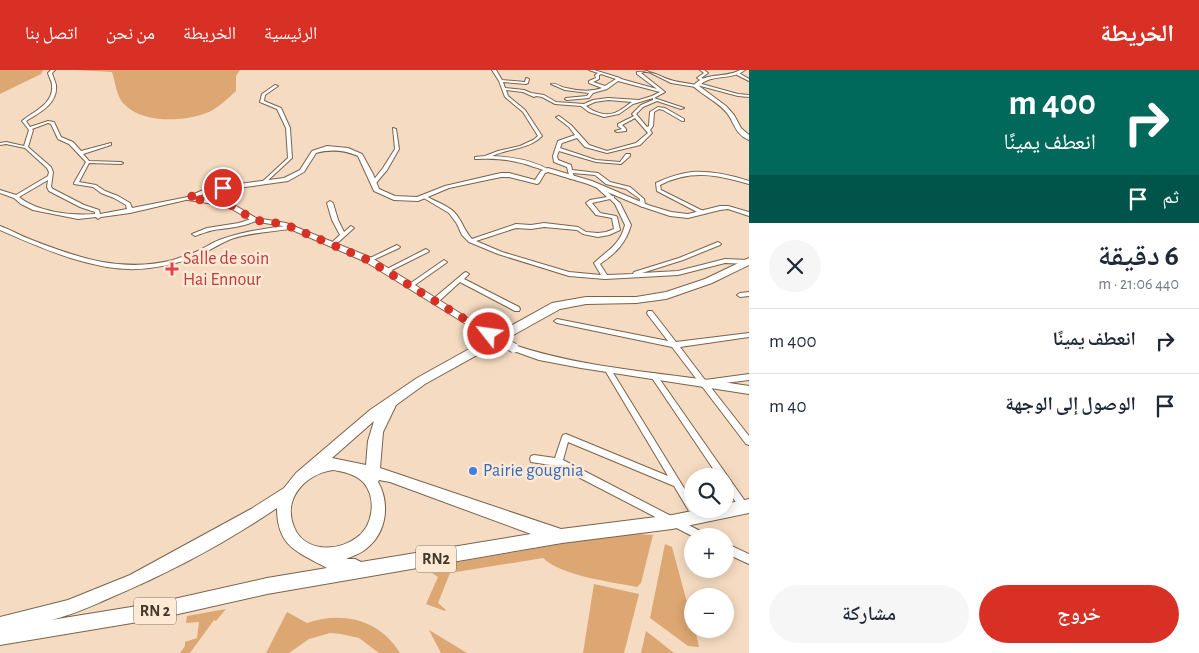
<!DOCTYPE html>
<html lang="ar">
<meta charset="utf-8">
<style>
body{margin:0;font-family:"Alegreya Sans","Noto Naskh Arabic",sans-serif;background:#f6f6f7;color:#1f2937;direction:rtl;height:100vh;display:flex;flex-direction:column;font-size:19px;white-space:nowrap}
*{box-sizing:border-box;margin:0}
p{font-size:16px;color:#747a83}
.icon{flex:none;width:28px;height:28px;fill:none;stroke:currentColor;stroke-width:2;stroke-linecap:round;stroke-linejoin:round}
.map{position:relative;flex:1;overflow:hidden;direction:ltr}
.details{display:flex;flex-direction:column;background:#fff;width:450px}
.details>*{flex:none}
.banner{background:#00695c;color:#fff;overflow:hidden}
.tools{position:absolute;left:684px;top:398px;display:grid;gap:10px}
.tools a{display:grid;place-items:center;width:50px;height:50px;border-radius:50%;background:#fff;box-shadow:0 2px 12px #0003;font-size:25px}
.pin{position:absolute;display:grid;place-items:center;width:42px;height:42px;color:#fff;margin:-21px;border:2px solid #fff;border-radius:50%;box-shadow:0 1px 5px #0007}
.me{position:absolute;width:55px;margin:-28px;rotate:300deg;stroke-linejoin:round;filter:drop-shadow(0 0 4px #0008)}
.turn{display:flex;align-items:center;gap:18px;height:105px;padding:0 20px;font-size:22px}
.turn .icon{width:65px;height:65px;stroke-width:2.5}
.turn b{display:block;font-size:35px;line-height:42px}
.then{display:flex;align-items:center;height:48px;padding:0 20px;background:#0003;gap:10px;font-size:19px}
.round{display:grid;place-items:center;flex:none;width:52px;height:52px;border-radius:26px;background:#f6f6f7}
.summary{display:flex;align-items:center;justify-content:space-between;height:85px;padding:0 20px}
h1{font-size:30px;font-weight:600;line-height:38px}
.action{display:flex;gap:10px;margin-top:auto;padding:10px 20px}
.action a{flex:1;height:58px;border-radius:30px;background:#d93025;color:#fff;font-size:20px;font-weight:600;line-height:58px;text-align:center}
.action a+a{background:#f6f6f7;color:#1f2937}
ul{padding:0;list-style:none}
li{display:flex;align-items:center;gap:15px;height:65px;padding:0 20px;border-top:1px solid #e0e1e3}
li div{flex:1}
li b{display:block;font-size:19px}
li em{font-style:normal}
header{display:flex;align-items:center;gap:30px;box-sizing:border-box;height:70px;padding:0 25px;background:#d93025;color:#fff}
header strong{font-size:24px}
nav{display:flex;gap:28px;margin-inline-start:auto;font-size:18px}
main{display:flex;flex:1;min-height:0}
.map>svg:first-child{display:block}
</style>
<header>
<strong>الخريطة</strong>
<nav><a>الرئيسية</a><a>الخريطة</a><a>من نحن</a><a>اتصل بنا</a></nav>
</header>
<main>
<section class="details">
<div class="banner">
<div class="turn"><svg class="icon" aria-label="right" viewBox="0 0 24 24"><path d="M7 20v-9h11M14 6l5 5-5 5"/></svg><div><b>400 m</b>انعطف يمينًا</div></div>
<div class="then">ثم<svg class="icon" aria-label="arrive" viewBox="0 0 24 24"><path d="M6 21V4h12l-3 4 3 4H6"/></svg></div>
</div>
<div class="summary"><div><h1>6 دقيقة</h1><p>440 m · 21:06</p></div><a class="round"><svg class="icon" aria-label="close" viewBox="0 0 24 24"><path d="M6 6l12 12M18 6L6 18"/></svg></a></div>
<ul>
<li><svg class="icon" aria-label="right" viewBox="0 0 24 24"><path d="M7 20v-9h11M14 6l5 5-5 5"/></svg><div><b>انعطف يمينًا</b></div><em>400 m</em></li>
<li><svg class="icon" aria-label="arrive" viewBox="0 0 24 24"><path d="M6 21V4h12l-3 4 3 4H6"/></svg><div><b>الوصول إلى الوجهة</b></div><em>40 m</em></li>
</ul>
<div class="action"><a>خروج</a><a>مشاركة</a></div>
</section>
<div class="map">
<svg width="749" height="583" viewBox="0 0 749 583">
<rect width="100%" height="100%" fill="#f5dbc1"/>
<g fill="#dca772">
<polygon points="0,0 43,0 41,4 0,24"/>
<path d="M76,0H240L236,6V21C228,28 218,38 209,42C186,52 142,54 124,34C117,28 115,11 112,2Z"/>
<path d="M622,463L653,465L641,513L637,517C612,512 562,506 543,488L450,503L438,533L446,540L445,541L426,534L438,507L424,498Z"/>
<polygon points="665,474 672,477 692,551 692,559 695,559 699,577 688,576 650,548"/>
<polygon points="594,514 639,524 624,583 583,583"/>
<polygon points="226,539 216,551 214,550 190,583 180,583 185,576 185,572 197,568 199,552 186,553 187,546"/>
<path d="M287,542L307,553C342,541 379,549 400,583H379L359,568L341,564L330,563L309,569L289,583H266Z"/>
<polygon points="429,560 467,583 441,583"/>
<polygon points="646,561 674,583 641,583"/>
</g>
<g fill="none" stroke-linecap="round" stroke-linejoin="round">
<g stroke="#7a634c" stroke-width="2">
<g id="minor">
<path d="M51,0H55L52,3C53,7 55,11 56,15C58,34 39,43 26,51L30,57L48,51L54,52L61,67L73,72L81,81L111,73V75L83,84L89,91L121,92L123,93L121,94L89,93L79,112L96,115L105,121L118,126L130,133L132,138L188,127H190V129L130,143L101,147L98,149L96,147L78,149L33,140L21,134L14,128L0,123V120L16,125L48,106L49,102L47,98L25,78L6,74L0,75V73L6,72L24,76L29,60L22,51C34,41 54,34 52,15C52,11 49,7 48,3ZM48,53L51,54L58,69L69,74L86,92L74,113V114L93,117L101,123L114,128L126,135L127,139L100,144L99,140L84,135L53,119L51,117L53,102L51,97L28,77L33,60L32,59ZM48,110L47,117L49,121L80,137L95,142V144C72,146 37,142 19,127Z"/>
<path d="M492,0H496L502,10L525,12L526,8L529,9L528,13L526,14L503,12L505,18L524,20L531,23L544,25L556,32L584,34L593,30L608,28L639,30L652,26L660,22L618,11L607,19L593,23L589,28L567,30L565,29L566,28L587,26L589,23L565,20L551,14C557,13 560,17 566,18C578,21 591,22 602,18L589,13V11L596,8L595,5L598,3L589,0H594L620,8L621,9L657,19L637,4V2C654,0 659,7 674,11C682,13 691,13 698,16L696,17L671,13L647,1L641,3L665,22L654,28L684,38L681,39L657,31L643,37L636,44L647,57L649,56L650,42L658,37L665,38L684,49V51H682L663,40L659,39L654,42L653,56L650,60L652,63L640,75L607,83L585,77L577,68L562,73L560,78L596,90L620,92L626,84H630V86L621,94L596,92L559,81L557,86L558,90L571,95L572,100L598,103L610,112L630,117L644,129L645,135L642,137L639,135L640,129L626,119L606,114L595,105L573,103L574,108L570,109L567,97L554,92L553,86L558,71L575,65L569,57L556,47L559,46L571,55L589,75L607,81L636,73L648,63L635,48L622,55L626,59V61L617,62L615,61L622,59L618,56V54L634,46L632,44L641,35L653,30V28L633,34L619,44L604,47L589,42L581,36L555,34L542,27L536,26L534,27L523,22L506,20L508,26L525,40L542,66C528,80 509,78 492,86C511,87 533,90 549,100C544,102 540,98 534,97C516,90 497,88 477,89H475V87L485,86L498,81L520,76L533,70L538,66L523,42L505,27L499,11ZM601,4L616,9L605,16L593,12L599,9V5ZM608,30L632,32C628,34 626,37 622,39C610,48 596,44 586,36L595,32Z"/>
<polygon points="700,0 704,0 708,3 701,8 704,9 704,11 702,11 697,8 704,3"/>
<polygon points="737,3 739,3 749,9 749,11 737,5"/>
<polygon points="698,13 738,24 749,25 749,27 738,26 697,15 697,13"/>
<polygon points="275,15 278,16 265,25 264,31 281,38 290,58 292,88 264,114 262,113 262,112 288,88 286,58 277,39 260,32 262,24"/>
<polygon points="393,58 396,59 399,79 387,100 376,113 372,113 372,112 383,98 395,79"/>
<path d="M692,102C712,101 730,105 749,111V114C717,105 692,99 660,115L661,120L703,141V143L701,144L657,121L656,113C668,107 679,104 692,102Z"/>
<path d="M596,115H600L612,126H614V128L620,133L631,155C626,173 615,184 600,194L607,205L633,204L634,202L679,188L718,172L721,174L720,175L683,190L642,203L678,201L725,189L748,190H749V194L725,193L678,205L605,209L569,206L498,184L469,172L462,165L457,154L449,143L422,127L426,126C434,131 447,135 454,142C462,150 464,161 472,169L516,154L531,155L544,153L578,157L586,162L598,163L606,162L614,159L612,148L596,145L586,133L590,130L607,127L596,117ZM610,129L615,134L625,155C620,175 608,180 594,193L601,205L569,202L502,182L476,171L516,158L531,159L544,157L577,160L583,164L598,167L609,165L620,160L617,147L616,146L600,143L592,133Z"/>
<polygon points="330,131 333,133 338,150 344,162 351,156 354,158 334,176 330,176 330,174 340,165 332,150 327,133"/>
<path d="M254,148L257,150C245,157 228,158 214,160C208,161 201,164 195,166L192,164L207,158L239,153Z"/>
<path d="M293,155L295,156V158C273,162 252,162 231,169C219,174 209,181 197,186C182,192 165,196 149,198C102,205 43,179 0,160V156C11,160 21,166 32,170C78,188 123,203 173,190C181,187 190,185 198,181C206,177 213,172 222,169C245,161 269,158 293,155Z"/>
<polygon points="397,175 400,177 399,178 371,191 367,191 366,190"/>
<polygon points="426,179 429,181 428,182 386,203 383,201"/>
<polygon points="444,190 447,192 446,193 412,217 408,217 407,216 408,215"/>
<polygon points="466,202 469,204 464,209 519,237 520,239 519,241 515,241 460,212 437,233 433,233 432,231 433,229 464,203"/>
<polygon points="749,222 749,226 740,227 737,225 740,223"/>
<polygon points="648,241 652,241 676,272 749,263 749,267 680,277 705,310 749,304 749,310 709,315 749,366 749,375 746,374 672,277 557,253 554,251 557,249 668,271 648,245 647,243"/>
<polygon points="608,297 610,298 692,431 692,439 696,439 695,441 692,442 689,441 674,416 568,372 563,390 704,463 705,466 692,466 557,396 531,392 530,389 531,386 534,385 555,388 562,367 563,365 566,364 668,406 606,302 605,300 606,298"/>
<polygon points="654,303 656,304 747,434 748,437 747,440 744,441 741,440 725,416 725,406 718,406 652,308 650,306 652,304"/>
<polygon points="725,473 749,484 749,494 725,483"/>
</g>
</g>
<g stroke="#7a634c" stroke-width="2">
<g id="tertiary">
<path d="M327,76L348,78L362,84L373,104L379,119L395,126L417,127L445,116L501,103H509L535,110L541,101L548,98L592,111L648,135L671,142L688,144L720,136H728L749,142V146L728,139L720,140L688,148L670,146L643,137L588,114L548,102L545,103L539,113L537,114L509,107H501L449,118L418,131L394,130L374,121L358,86C344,80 331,79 316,83L304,102L288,111L209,122L196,127L231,133L256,148L286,153L372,188L482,257L483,259L482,261L479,262L366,192L283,156L252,151L227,136L188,130L185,128L208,118L284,108L300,100L312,81Z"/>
<path d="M514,275C589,300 671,303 749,316V324L581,298L539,290L511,280L510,278Z"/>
</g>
</g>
<g stroke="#7a634c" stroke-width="2">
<path id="secondary" d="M740,0H745C732,11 711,3 699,16L726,36L734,45L741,58L749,65V70C735,64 735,54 727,43C718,32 704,26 693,16C706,1 724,9 740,0Z"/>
</g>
<g stroke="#7a634c" stroke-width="2">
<path id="primary" d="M749,188V195L712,213L666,229L636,233L586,234L560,239L425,314L396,335L383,362L380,398L561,459L672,445L702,439H725V434L749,429V443L672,459L562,473L267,524L156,549L0,575V547L68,530L130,505L251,439L284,418L296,403L370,340L417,308L552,233L586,227H636L666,222L705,209ZM374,351L368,371L366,395L332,388ZM333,400C344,402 356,404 364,413C377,429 373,457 356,468C337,482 304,482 294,457C282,428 306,404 333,400ZM379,410L390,412L531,464L361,492L355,489H346C353,486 362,483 367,478C387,462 390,433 378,412ZM277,438C277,477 298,482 327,498L267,508L156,533L51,550C72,545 92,536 112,527C169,503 225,473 277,438Z"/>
</g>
<use href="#minor" fill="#fff" fill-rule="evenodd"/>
<use href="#tertiary" fill="#fff" fill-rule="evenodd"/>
<use href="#secondary" fill="#fff" fill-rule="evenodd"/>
<use href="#primary" fill="#fff" fill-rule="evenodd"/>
<g stroke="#7a634c" stroke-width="11" stroke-linecap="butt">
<polyline id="tertiary-bridge" points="479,259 514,278"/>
</g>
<use href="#tertiary-bridge" stroke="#fff" stroke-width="9"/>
</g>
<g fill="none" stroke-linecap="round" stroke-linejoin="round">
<polyline stroke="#d93025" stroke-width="9" stroke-dasharray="0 16.2" points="223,118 202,122 188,128 229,134 254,150 284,154 368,190 489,264"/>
</g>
<path fill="#e0444e" stroke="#fee9d4" stroke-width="2" d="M169.5 191.5h5v5h5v5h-5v5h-5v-5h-5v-5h5z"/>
<circle fill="#3f7fe0" stroke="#fee9d4" stroke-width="2" cx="473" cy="401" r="5"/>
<g text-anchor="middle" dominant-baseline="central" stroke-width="5" stroke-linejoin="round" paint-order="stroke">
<g fill="#fee9d4" stroke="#7b6d60" stroke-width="1">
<rect x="416" y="475.5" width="40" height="27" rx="4"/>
<rect x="134" y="527.5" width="42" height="27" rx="4"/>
</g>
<g font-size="16" font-weight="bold" fill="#43382e">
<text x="436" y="489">RN2</text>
<text x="155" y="541">RN 2</text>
</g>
<g font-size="18" fill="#be3a42" stroke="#fee9d4" text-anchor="start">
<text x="183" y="189">Salle de soin<tspan x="183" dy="21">Hai Ennour</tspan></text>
</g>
<g font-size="18" fill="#366cbe" stroke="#fee9d4" text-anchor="start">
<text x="483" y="401">Pairie gougnia</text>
</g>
</g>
</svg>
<div class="tools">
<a><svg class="icon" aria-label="search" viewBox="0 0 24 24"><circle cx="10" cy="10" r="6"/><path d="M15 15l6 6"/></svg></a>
<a>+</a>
<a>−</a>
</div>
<div class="pin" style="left:223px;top:118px;background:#d93025"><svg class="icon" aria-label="arrive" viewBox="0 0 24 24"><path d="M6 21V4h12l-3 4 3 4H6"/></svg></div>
<svg class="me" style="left:489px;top:264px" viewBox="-20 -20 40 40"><circle r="17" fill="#d93025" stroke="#fff" stroke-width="3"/><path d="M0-11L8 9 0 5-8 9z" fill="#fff"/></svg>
</div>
</main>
